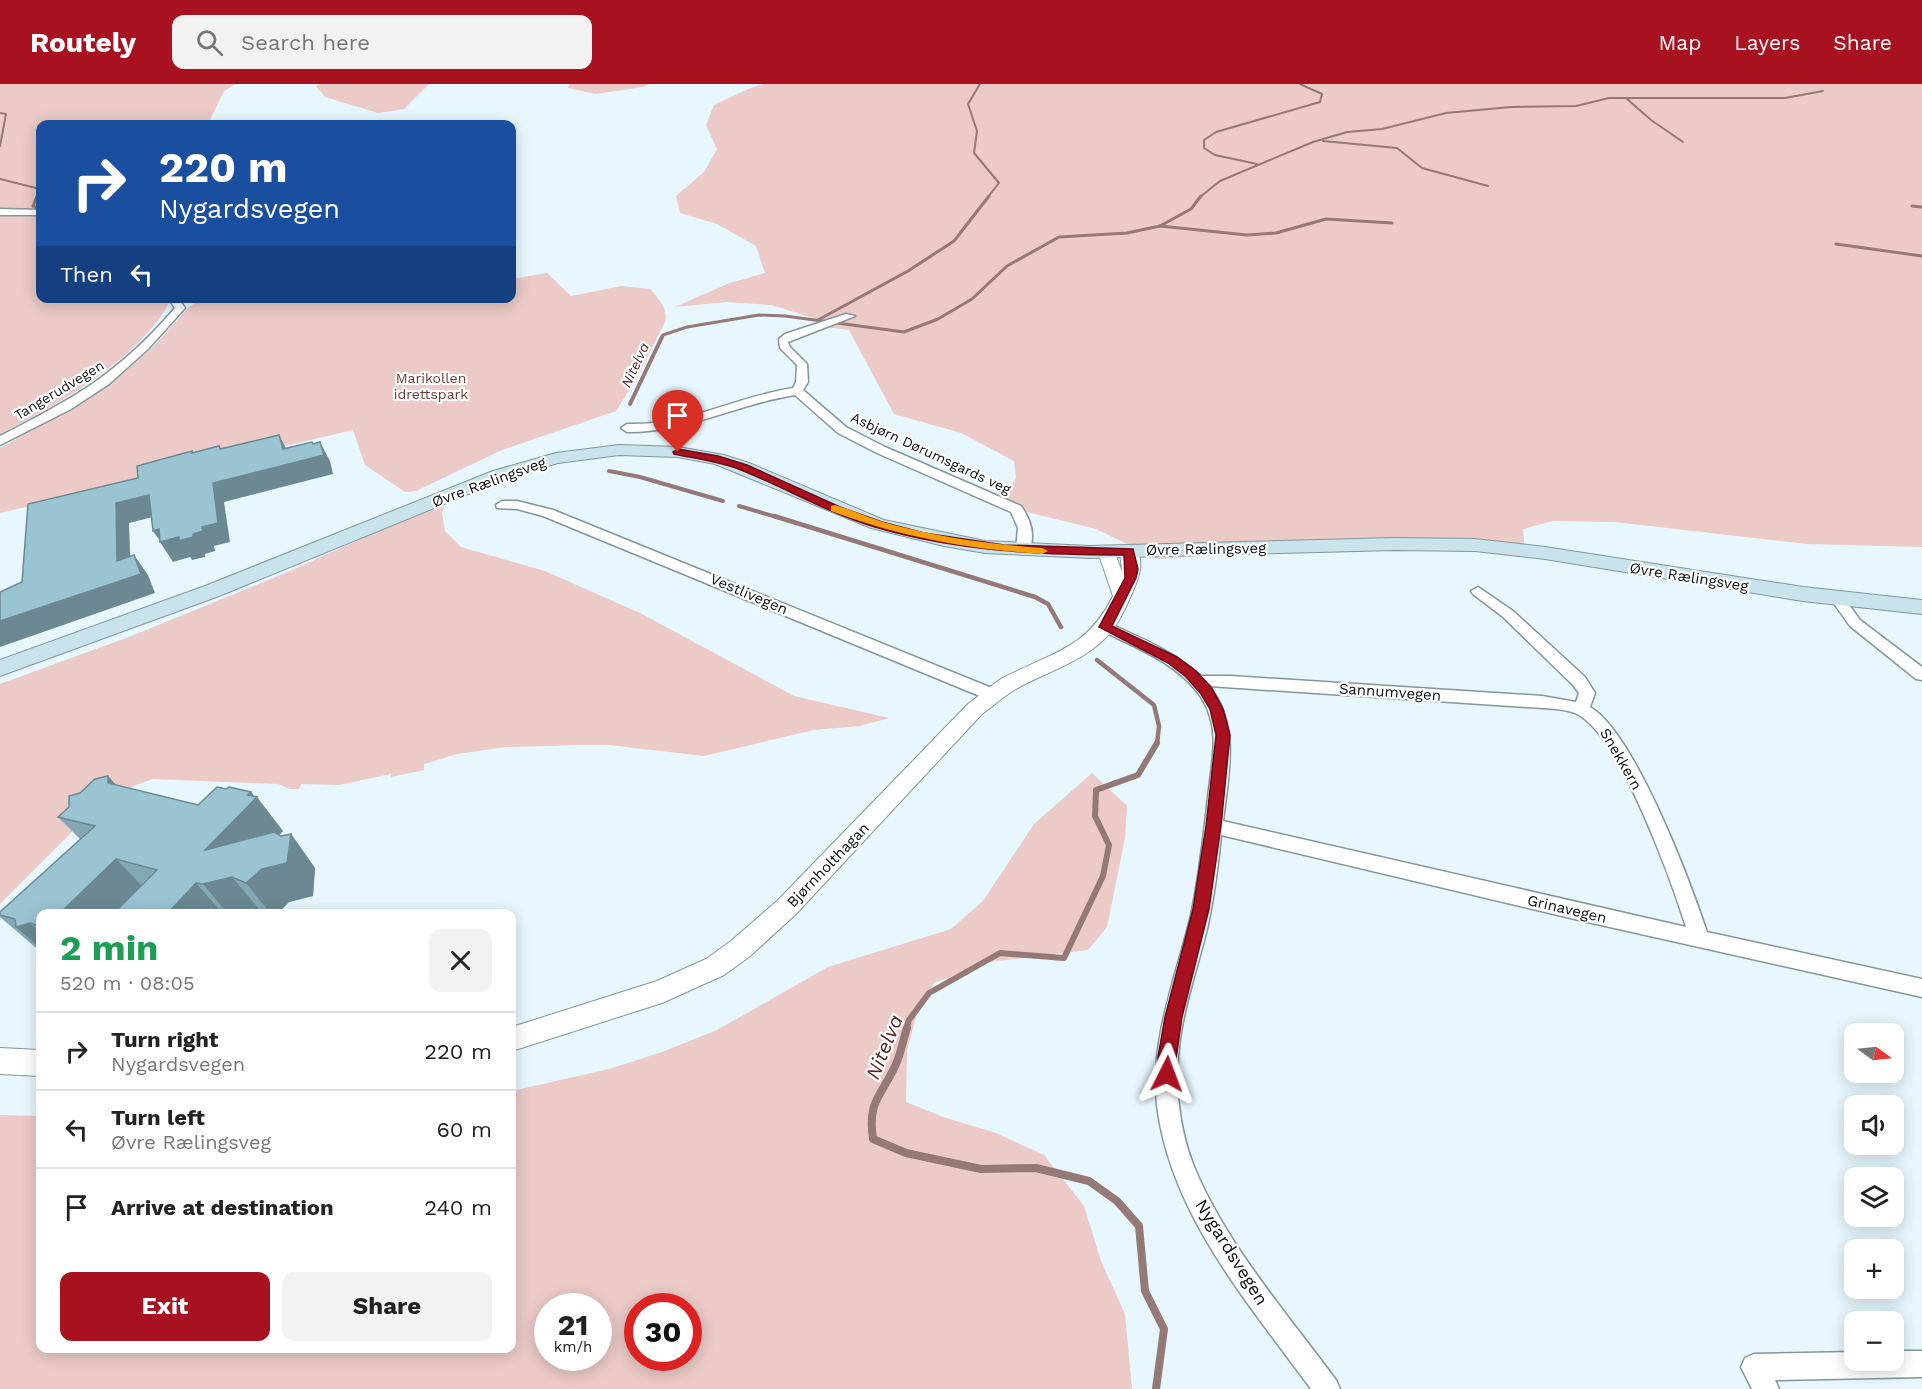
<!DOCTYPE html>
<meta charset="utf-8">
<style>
body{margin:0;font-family:"Work Sans",sans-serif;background:#f2f2f2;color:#222;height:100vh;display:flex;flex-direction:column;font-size:22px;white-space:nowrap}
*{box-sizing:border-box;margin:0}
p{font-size:20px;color:#767676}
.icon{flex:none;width:33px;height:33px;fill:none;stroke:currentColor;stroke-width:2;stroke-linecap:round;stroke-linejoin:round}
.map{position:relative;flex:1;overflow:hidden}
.sheet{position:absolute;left:36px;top:825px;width:480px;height:444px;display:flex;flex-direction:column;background:#fff;border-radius:12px;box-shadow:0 3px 15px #0003}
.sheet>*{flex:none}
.hud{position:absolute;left:36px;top:36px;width:480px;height:183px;border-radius:12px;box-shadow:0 3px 15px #0003;background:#1a4fa0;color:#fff;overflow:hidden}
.needle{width:39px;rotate:105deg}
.controls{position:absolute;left:1844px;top:939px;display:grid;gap:12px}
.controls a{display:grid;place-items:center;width:60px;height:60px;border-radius:12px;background:#fff;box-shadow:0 3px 15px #0003;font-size:30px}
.speed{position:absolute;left:534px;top:1209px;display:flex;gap:12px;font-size:30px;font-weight:700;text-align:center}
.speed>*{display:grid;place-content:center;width:78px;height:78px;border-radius:50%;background:#fff;box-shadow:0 3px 15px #0003;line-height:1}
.speed small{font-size:15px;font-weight:400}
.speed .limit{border:9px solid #d22;background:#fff;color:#111}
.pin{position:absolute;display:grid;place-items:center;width:51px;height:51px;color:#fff;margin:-62px -26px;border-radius:50% 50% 50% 0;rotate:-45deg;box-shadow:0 0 6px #0007}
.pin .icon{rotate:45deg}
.me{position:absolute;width:66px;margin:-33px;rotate:3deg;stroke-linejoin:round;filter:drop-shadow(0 0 4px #0008)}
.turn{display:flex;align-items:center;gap:21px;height:126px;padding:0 24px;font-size:27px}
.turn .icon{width:78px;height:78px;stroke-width:2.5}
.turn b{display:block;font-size:42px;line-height:51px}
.then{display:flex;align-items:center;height:57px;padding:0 24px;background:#0003;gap:12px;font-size:22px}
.round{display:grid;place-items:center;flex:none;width:63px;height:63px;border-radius:12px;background:#f2f2f2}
.headline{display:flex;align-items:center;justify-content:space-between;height:102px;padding:0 24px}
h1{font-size:36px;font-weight:700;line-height:45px;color:#1e9e55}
.cta{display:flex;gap:12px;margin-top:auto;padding:12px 24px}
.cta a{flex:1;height:69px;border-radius:12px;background:#a81120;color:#fff;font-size:24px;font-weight:700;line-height:69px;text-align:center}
.cta a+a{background:#f2f2f2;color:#222}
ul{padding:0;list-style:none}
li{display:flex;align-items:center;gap:18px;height:78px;padding:0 24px;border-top:2px solid #e0e0e0}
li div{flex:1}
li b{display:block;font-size:22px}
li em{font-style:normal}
header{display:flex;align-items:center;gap:36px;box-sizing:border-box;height:84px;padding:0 30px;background:#a81120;color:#fff}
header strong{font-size:28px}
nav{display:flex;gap:33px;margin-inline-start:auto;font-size:21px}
.search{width:420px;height:54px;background:#f2f2f2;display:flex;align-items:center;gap:15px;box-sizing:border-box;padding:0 21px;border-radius:12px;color:#767676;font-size:22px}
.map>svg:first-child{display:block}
</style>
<header>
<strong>Routely</strong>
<div class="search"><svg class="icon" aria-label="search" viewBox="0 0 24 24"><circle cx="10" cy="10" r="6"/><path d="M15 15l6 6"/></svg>Search here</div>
<nav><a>Map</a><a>Layers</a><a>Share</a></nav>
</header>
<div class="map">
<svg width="1922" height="1305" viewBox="0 0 1922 1305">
<rect width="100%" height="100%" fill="#e7f7fd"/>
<g fill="#ebcac7" fill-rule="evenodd">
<path d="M0,0H235L224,7L208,40H40V214L171,215C144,272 55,323 0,350Z"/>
<polygon points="319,0 429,0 404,25 378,29 325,13 316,2"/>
<polygon points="569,0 649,0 643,3 596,10 568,4"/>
<polygon points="764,0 1922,0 1922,463 1807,460 1615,438 1553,437 1523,445 1525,469 1412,462 1349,468 1213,471 1158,475 1096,445 1007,423 997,416 1008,407 1016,394 1014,377 961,349 894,330 849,246 826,243 820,236 771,221 727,218 675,223 727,200 765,189 756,162 717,140 680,129 676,112 704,88 717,65 706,41 714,21 748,5"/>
<path d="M547,189L571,212L621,202L650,205C659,215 668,224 665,238L638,292L616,327L502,366L416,407L405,408L365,381L353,346L0,429V364L17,355L13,353L121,291L154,262L189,223L200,216L512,214V195Z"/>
<polygon points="446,416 442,429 445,447 461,463 545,487 640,529 794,612 889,634 860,642 813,646 704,672 609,661 581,661 506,663 457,670 424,680 424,686 391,693 391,690 339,701 301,700 299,705 290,705 278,700 152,695 121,707 80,740 0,820 0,600 134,551 290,487"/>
<path d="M1092,689L1127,722L1125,754L1107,843L1088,866L989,878L934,899L918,926L907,966L906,1018L943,1033L996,1049L1044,1071L1084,1122L1101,1177L1125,1230L1132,1305H0V1031L40,1032V1264H512V1007L609,985L662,968L717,946L828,883L951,845L983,817L1034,740ZM548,1222H598V1274H548ZM638,1222H688V1274H638Z"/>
</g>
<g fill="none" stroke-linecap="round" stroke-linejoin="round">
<g stroke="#947977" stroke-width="2">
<polyline points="980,0 968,20 977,47 974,69 999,99 988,113"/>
<polyline points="1626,14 1651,36 1683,58"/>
<polyline points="0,29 6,30 0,62"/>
<polyline points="1323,57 1397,64 1422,84 1488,102"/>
<polyline points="1257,80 1215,71 1204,64 1204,56 1216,48 1320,18 1322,10 1300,0"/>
<polyline points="0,95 40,105"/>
<polyline points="37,113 40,105"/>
<polyline points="1200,113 1220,97 1313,58 1347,48 1382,45 1446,29 1511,23 1576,22 1609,14 1785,14 1823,7"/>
</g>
<g stroke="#947977" stroke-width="3">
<polyline points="37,112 33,122 40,125"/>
<polyline points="1912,122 1922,123"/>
<polyline points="1160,142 1247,151 1276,149 1326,135 1392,139"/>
<polyline points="1836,160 1922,172"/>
<polyline points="818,236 908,187 954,157 989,112"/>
<polyline points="661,255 663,251 687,243 759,231 785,232 904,248 938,235 972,215 1007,182 1059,153 1127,149 1160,142 1191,125 1201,112"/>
</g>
<g stroke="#947977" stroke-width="4">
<polyline points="630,320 662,253"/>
<polyline points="609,387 640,393 723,417"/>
<polyline points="739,422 780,434"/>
</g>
<g stroke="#947977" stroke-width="4.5">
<polyline points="774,432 1035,513 1048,520 1061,543"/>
<polyline points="1097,576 1154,621 1159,642 1157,660"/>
</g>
<polyline stroke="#947977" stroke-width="6" points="906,945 909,936 929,909 1000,869 1064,874 1103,792 1109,761 1095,732 1096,706 1138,691 1157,659"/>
<path stroke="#947977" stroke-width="8" d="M907,944C903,956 901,969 896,980C882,1012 867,1016 873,1055L906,1069L981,1085L1036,1084L1089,1097L1117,1117L1139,1142L1145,1207L1164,1245L1156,1305"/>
<g stroke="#83969d" stroke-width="3">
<g id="minor">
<polygon points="0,125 40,126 40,131 0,131"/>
<path d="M168,214H178L185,224L148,265L109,300L71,325L0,361V352C75,314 119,289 175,224Z"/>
<path d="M846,230L855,232L788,258L790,263L807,280L808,298L803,306L846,343L885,363L1021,422C1031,436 1036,453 1028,469H1018L1016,466L1018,444L1011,428L877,369L838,349L795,311C737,320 687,349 627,348L621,344L627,340C687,342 735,313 793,304L796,298L797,281L780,264L779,255L785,250Z"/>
<polygon points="502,417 517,417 553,426 999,607 1001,611 999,615 987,615 543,432 517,425 497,424 496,421"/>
<path d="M1478,503L1513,527L1585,593L1595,609L1590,623C1634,648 1690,797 1707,848L1922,895V913L1583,837L1221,751C1218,782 1214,814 1207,845C1198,882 1185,918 1180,955C1174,996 1178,1041 1193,1080C1223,1156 1288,1231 1336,1296L1340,1305H1311C1249,1220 1170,1130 1157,1021C1150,955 1176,894 1191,831C1200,790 1204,747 1209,705C1213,672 1220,643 1201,613C1178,579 1135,563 1100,546L1098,543L1105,538L1110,540C1142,554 1174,568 1201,592H1231L1542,612L1576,618L1579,609L1573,601L1503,533L1473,510L1471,507ZM1209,602L1542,624C1555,625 1571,625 1582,633C1622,660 1671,795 1686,843L1223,737C1228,692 1241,641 1209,602Z"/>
<polygon points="1837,509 1842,511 1860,536 1922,583 1922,596 1916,595 1850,542 1830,514"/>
<polygon points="1893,1267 1922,1267 1922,1293 1775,1296 1779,1305 1752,1305 1741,1283 1745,1274 1754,1270 1854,1268 1854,1276 1893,1276"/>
</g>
</g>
<g stroke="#83969d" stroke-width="2">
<g id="tertiary">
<path d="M1129,462L1135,463C1145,478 1139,493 1133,507C1125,525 1117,545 1101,558C1077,580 1044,589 1016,605C1004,612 993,622 982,630L796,830L749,873L724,891L662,919L512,967V943L657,897L706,875L731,857L778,816L968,620C979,612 990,602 1001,595C1049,569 1087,566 1113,512L1098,468L1101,464H1113L1122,488L1120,467L1123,463Z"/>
<polygon points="0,964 40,966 40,992 0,990"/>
</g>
</g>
<g stroke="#83969d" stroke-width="2">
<polygon id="secondary" points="619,361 678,363 724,371 749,379 884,436 985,457 1089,462 1394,454 1475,455 1545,463 1803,503 1922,516 1922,530 1803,517 1545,475 1475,467 1394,466 1089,474 985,469 944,462 871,444 715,380 678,373 619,371 558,379 505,395 219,512 0,592 0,576 205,502 493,387 556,369"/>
</g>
<use href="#minor" fill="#fff" fill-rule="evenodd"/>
<use href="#tertiary" fill="#fff" fill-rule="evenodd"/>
<use href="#secondary" fill="#c8e3eb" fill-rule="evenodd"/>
</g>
<polygon fill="#84a9b5" points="108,692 116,701 198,721 226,705 251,708 283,747 279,751 281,752 291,750 315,784 313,812 289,818 277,830 268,830 260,826 247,830 40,830 40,864 35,863 0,833 0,828 80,755 58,733 69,723 80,709"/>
<g fill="#6c8993">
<polygon points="279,351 289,370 312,358 319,372 320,358 330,377 333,390 224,418 230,458 214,462 215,467 205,470 205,473 192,476 190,473 173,478 160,458 161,458 153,447 159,445 193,450 202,443 213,399 283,365"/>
<polygon points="149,411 161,431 129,439 131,493 134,471 148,491 155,509 0,563 0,537 116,419"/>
<polygon points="108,692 138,726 108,699"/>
<polygon points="251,708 256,715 257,713 283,747 238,795 232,793 260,826 247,830 228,830 203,800 205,766"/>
<polygon points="291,750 315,784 313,812 289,818 277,830 271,830 246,799"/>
<polygon points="116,775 148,808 127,830 59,830"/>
<polygon points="196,799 223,830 167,830"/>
<polygon points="30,839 40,849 40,864 16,843"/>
</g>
<g fill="#9ac4d2" stroke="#6c8993" stroke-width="1.5">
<polygon points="279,351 283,365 312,358 313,360 320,358 324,371 213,399 218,439 202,443 203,447 193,450 193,453 179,457 179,453 160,458 159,445 153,447 149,411 116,419 117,477 134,471 141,490 0,537 0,508 22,498 28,420 138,394 137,382 192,367 192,369 219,362 220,365"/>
<polygon points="108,692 108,699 198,721 217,703 226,705 229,703 251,708 248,711 257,713 205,766 274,748 281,752 291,750 287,779 262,785 246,799 232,793 203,800 196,799 167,830 113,830 157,786 116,775 59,830 40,830 40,842 30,839 16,843 15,835 0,831 0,828 95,742 58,733 69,723 69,712 80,709 95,695"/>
</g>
<path fill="#a81120" stroke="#6d0b15" stroke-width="1.5" d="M678,365L718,372L747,381L840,423L882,438L924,449L1004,461L1133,465L1138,485L1136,494L1112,542L1177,573L1196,587L1211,603L1223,625L1230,651L1221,742L1209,825L1182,933L1173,996L1167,999L1161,996L1158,990V973L1165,933L1193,825L1206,742L1216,651L1210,625L1201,610L1186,593L1168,579L1099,543L1125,494L1124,471C1040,471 956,467 875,443C828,429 786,404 741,386C719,377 697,375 674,370L673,368Z"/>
<path fill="#f59e0b" d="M835,421C852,426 867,433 883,438C936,453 988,460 1042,464L1048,467L1042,470C967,465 902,453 831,427V422Z"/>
<g text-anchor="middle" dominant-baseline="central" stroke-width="4.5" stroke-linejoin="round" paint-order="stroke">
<g font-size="14" font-style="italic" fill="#592422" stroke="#fff">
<text transform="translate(635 281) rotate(-65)">Nitelva</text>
</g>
<g font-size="14" fill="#703835" stroke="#fff">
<text x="431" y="294">Marikollen<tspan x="431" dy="16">idrettspark</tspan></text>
</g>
<g font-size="14" fill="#070e10" stroke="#fff">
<text transform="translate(59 306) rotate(-31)">Tangerudvegen</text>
<text transform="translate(931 369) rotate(25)">Asbjørn Dørumsgards veg</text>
</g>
<g font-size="15" fill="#070e10" stroke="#fff">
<text transform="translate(489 398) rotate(-20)">Øvre Rælingsveg</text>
<text transform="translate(1206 465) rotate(-1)">Øvre Rælingsveg</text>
<text transform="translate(1689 493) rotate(9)">Øvre Rælingsveg</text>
<text transform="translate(749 510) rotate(23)">Vestlivegen</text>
<text transform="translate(1390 608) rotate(4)">Sannumvegen</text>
<text transform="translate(1621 675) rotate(60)">Snekkern</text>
<text transform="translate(828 781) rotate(-46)">Bjørnholthagan</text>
<text transform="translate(1567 825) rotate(13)">Grinavegen</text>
</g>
<g font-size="18" fill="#070e10" stroke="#fff">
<text transform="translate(1232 1168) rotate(58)">Nygardsvegen</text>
</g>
<g font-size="20" font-style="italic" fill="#592422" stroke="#fff">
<text transform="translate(884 963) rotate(-68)">Nitelva</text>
</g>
</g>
</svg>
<div class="controls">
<a><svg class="needle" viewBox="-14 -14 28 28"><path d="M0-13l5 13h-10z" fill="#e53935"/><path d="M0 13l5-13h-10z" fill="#767676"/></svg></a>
<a><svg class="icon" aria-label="sound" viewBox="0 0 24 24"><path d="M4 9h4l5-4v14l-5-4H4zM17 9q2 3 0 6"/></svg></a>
<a><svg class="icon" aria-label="layers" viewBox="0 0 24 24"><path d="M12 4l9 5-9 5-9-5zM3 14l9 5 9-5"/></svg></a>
<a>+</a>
<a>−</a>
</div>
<div class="speed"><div>21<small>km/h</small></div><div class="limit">30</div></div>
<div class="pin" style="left:678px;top:368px;background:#d93025"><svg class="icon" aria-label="arrive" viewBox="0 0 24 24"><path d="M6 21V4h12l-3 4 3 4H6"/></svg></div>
<svg class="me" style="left:1167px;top:990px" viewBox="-20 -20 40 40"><path d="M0-17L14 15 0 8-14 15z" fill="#a81120" stroke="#fff" stroke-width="4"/></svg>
<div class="hud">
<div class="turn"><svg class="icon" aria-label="right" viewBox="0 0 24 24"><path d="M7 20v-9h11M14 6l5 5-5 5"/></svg><div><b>220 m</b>Nygardsvegen</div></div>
<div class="then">Then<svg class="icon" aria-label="left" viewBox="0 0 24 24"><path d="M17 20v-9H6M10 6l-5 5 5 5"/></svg></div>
</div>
<section class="sheet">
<div class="headline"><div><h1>2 min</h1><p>520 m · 08:05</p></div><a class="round"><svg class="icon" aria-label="close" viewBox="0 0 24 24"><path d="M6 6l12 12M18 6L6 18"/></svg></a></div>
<ul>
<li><svg class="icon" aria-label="right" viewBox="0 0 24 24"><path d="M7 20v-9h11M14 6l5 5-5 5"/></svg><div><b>Turn right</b><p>Nygardsvegen</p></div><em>220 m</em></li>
<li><svg class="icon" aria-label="left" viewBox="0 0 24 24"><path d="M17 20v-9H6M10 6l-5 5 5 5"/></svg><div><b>Turn left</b><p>Øvre Rælingsveg</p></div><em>60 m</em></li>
<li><svg class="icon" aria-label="arrive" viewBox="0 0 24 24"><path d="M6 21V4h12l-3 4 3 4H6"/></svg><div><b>Arrive at destination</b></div><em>240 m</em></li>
</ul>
<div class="cta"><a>Exit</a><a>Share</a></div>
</section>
</div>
